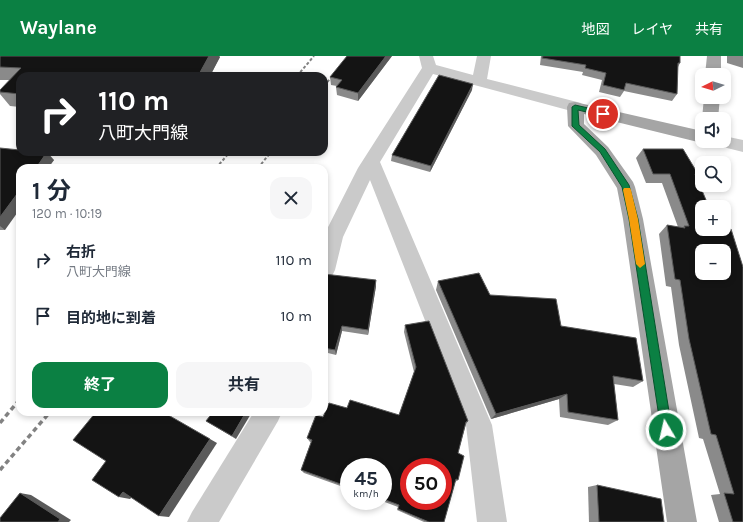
<!DOCTYPE html>
<html lang="ja">
<meta charset="utf-8">
<style>
body{margin:0;font-family:Karla,"Noto Sans JP",sans-serif;background:#f6f6f7;color:#1f2937;height:100vh;display:flex;flex-direction:column;font-size:15px;white-space:nowrap}
*{box-sizing:border-box;margin:0}
p{font-size:13px;color:#747a83}
.icon{flex:none;width:22px;height:22px;fill:none;stroke:currentColor;stroke-width:2;stroke-linecap:round;stroke-linejoin:round}
.map{position:relative;flex:1;overflow:hidden}
.side{position:absolute;left:16px;top:108px;width:312px;height:252px;display:flex;flex-direction:column;background:#fff;border-radius:12px;box-shadow:0 2px 6px #0003}
.side>*{flex:none}
.top-card{position:absolute;left:16px;top:16px;width:312px;height:84px;border-radius:12px;box-shadow:0 2px 6px #0003;background:#202124;color:#fff;overflow:hidden}
.needle{width:26px;rotate:265deg}
.tools{position:absolute;left:695px;top:12px;display:grid;gap:8px}
.tools a{display:grid;place-items:center;width:36px;height:36px;border-radius:8px;background:#fff;box-shadow:0 2px 6px #0003;font-size:20px}
.speed{position:absolute;left:340px;top:402px;display:flex;gap:8px;font-size:20px;font-weight:700;text-align:center}
.speed>*{display:grid;place-content:center;width:52px;height:52px;border-radius:50%;background:#fff;box-shadow:0 2px 6px #0003;line-height:1}
.speed small{font-size:10px;font-weight:400}
.speed .limit{border:6px solid #d22;background:#fff;color:#111}
.pin{position:absolute;display:grid;place-items:center;width:34px;height:34px;color:#fff;margin:-17px;border:2px solid #fff;border-radius:50%;box-shadow:0 1px 4px #0007}
.me{position:absolute;width:44px;margin:-22px;rotate:351deg;stroke-linejoin:round;filter:drop-shadow(0 0 3px #0008)}
.turn{display:flex;align-items:center;gap:14px;height:84px;padding:0 16px;font-size:18px}
.turn .icon{width:52px;height:52px;stroke-width:2.5}
.turn b{display:block;font-size:28px;line-height:34px}
.round{display:grid;place-items:center;flex:none;width:42px;height:42px;border-radius:12px;background:#f6f6f7}
.overview{display:flex;align-items:center;justify-content:space-between;height:68px;padding:0 16px}
h1{font-size:24px;font-weight:700;line-height:30px}
.primary-button{display:flex;gap:8px;margin-top:auto;padding:8px 16px}
.primary-button a{flex:1;height:46px;border-radius:12px;background:#0b8043;color:#fff;font-size:16px;font-weight:700;line-height:46px;text-align:center}
.primary-button a+a{background:#f6f6f7;color:#1f2937}
ul{padding:0;list-style:none}
li{display:flex;align-items:center;gap:12px;height:56px;padding:0 16px}
li div{flex:1}
li b{display:block;font-size:15px}
li em{font-style:normal}
header{display:flex;align-items:center;gap:24px;box-sizing:border-box;height:56px;padding:0 20px;background:#0b8043;color:#fff}
header strong{font-size:19px}
nav{display:flex;gap:22px;margin-inline-start:auto;font-size:14px}
.map>svg:first-child{display:block}
</style>
<header>
<strong>Waylane</strong>
<nav><a>地図</a><a>レイヤ</a><a>共有</a></nav>
</header>
<div class="map">
<svg width="743" height="466" viewBox="0 0 743 466">
<rect width="100%" height="100%" fill="#fff"/>
<g fill="none" stroke-linecap="round" stroke-linejoin="round">
<g fill="#cacaca" fill-rule="evenodd">
<polygon points="419,0 433,0 436,9 473,19 477,0 491,0 487,23 581,47 583,51 581,55 575,56 433,18 380,106 492,369 507,466 477,466 466,369 370,124 343,181 335,214 332,220 324,223 324,179 358,112 422,12"/>
<polygon points="724,80 743,84 743,96 715,89 712,85 724,85"/>
<polygon points="254,356 282,356 278,365 219,466 187,466 192,456"/>
</g>
<g fill="#a5a5a5" fill-rule="evenodd">
<polygon points="707,0 721,0 721,19 705,19"/>
<polygon points="704,41 720,41 718,63 702,63"/>
<polygon points="575,46 702,75 702,85 708,85 702,87 584,58 584,68 608,91 633,126 635,131 643,163 697,466 667,466 623,163 617,132 596,99 568,70 567,51 569,47"/>
</g>
<g stroke="#828282" stroke-width="2" stroke-dasharray="3 2" stroke-linecap="butt">
<polyline points="297,20 314,0"/>
<polyline points="324,30 349,0"/>
<polyline points="216,112 230,96"/>
<polyline points="258,112 271,96"/>
</g>
<g stroke="#828282" stroke-width="3.5" stroke-dasharray="5 3.5" stroke-linecap="butt">
<polyline points="0,367 20,343"/>
<polyline points="0,414 50,356"/>
</g>
</g>
<g fill="#8a8a8a">
<polygon points="0,0 219,0 220,1 210,20 20,20 20,51 10,50 0,38 0,34 10,24 0,24"/>
<polygon points="392,0 358,45 337,39 336,31 337,30 331,29 330,21"/>
<polygon points="541,0 680,0 680,7 678,11 677,38 672,45 624,35 620,41 599,36 602,24 582,19 583,16 540,9"/>
<polygon points="727,0 743,0 743,12 727,7"/>
<polygon points="472,34 430,116 391,105 392,99"/>
<polygon points="0,92 54,104 48,112 20,112 5,174 0,174"/>
<polygon points="643,93 698,118 696,120 743,466 719,466 711,439 720,438 703,383 699,382 679,289 671,231 666,230 659,178 667,169 678,171 662,127 646,127 636,102"/>
<polygon points="324,218 376,230 368,279 342,275 336,299 324,296"/>
<polygon points="438,225 490,239 643,325 633,331 614,328 618,364 608,369 560,361 559,343 491,363 436,234"/>
<polygon points="405,269 468,365 466,368 458,397 458,424 455,426 444,466 424,466 397,454 398,451 382,445 383,445 383,411 349,411 349,433 304,417 301,414 311,386 310,386 307,382 323,361 347,352 399,359 414,316 404,276"/>
<polygon points="213,356 236,383 206,365"/>
<polygon points="597,429 664,466 589,466 588,431"/>
</g>
<g fill="#5a5a5a">
<polygon points="209,0 219,0 220,1 210,20 198,20"/>
<polygon points="386,0 392,0 358,45 358,37"/>
<polygon points="473,28 472,34 430,116 431,110"/>
<polygon points="47,96 54,104 48,112 36,112"/>
<polygon points="20,134 20,153 5,174 0,170 0,161"/>
<polygon points="376,224 376,230 368,279 368,274"/>
<polygon points="342,270 342,275 336,299 335,294"/>
<polygon points="567,338 559,343 491,363 496,358"/>
<polygon points="246,356 252,356 236,383 232,380"/>
<polygon points="210,383 217,387 169,461 159,460"/>
<polygon points="123,436 134,439 130,443 119,441"/>
<polygon points="20,437 31,439 71,464 69,466 58,466"/>
</g>
<g fill="#141414" stroke="#5a5a5a" fill-rule="evenodd">
<polygon points="0,0 209,0 198,20 20,20 20,38 0,36 0,34 21,12 0,11"/>
<polygon points="347,0 386,0 358,37 336,31 342,24 330,21"/>
<polygon points="543,0 680,0 680,7 678,7 677,38 626,27 624,34 603,29 606,17 585,12 586,9 542,2"/>
<polygon points="439,19 473,28 431,110 392,99"/>
<polygon points="0,92 20,94 20,96 47,96 36,112 20,112 20,134 0,161"/>
<path d="M643,93H683L698,118H695L709,151H702V173H724V172L731,173L743,211V466H733L724,437L734,438L716,379L711,378L689,283L680,224L675,223L667,169L685,172L684,170H689L670,118H653ZM702,195H724V217H702Z"/>
<polygon points="479,217 490,239 556,243 561,270 636,282 643,325 613,320 618,364 568,356 567,338 496,358 438,225"/>
<polygon points="324,218 376,224 368,274 342,270 335,294 324,292"/>
<path d="M429,265L468,365L466,366L458,397L464,400L458,424L456,423L444,466H429L398,453L399,449L383,443V411H349V431L301,414L312,384L307,382L316,359L323,361L329,347L347,352L350,344L399,359L416,311L405,269ZM409,411H443V445H409Z"/>
<polygon points="96,356 163,356 210,383 159,460 123,436 119,441 92,424 106,405 73,384"/>
<polygon points="213,356 246,356 232,380 206,365"/>
<polygon points="597,429 661,443 664,466 599,466"/>
<polygon points="20,437 60,463 58,466 0,466 0,462"/>
</g>
<polygon fill="#0b8043" stroke="#07532c" points="575,49 606,56 607,58 603,60 578,54 579,69 605,93 629,129 638,163 672,374 670,378 666,380 662,378 661,374 629,163 622,131 600,96 572,70 572,51"/>
<polygon fill="#f59e0b" points="624,132 630,132 631,134 638,163 645,208 640,212 636,208 629,163 623,134"/>
</svg>
<div class="tools">
<a><svg class="needle" viewBox="-14 -14 28 28"><path d="M0-13l5 13h-10z" fill="#e53935"/><path d="M0 13l5-13h-10z" fill="#747a83"/></svg></a>
<a><svg class="icon" aria-label="sound" viewBox="0 0 24 24"><path d="M4 9h4l5-4v14l-5-4H4zM17 9q2 3 0 6"/></svg></a>
<a><svg class="icon" aria-label="search" viewBox="0 0 24 24"><circle cx="10" cy="10" r="6"/><path d="M15 15l6 6"/></svg></a>
<a>+</a>
<a>−</a>
</div>
<div class="speed"><div>45<small>km/h</small></div><div class="limit">50</div></div>
<div class="pin" style="left:603px;top:58px;background:#d93025"><svg class="icon" aria-label="arrive" viewBox="0 0 24 24"><path d="M6 21V4h12l-3 4 3 4H6"/></svg></div>
<svg class="me" style="left:666px;top:374px" viewBox="-20 -20 40 40"><circle r="17" fill="#0b8043" stroke="#fff" stroke-width="3"/><path d="M0-11L8 9 0 5-8 9z" fill="#fff"/></svg>
<div class="top-card">
<div class="turn"><svg class="icon" aria-label="right" viewBox="0 0 24 24"><path d="M7 20v-9h11M14 6l5 5-5 5"/></svg><div><b>110 m</b>八町大門線</div></div>
</div>
<section class="side">
<div class="overview"><div><h1>1 分</h1><p>120 m · 10:19</p></div><a class="round"><svg class="icon" aria-label="close" viewBox="0 0 24 24"><path d="M6 6l12 12M18 6L6 18"/></svg></a></div>
<ul>
<li><svg class="icon" aria-label="right" viewBox="0 0 24 24"><path d="M7 20v-9h11M14 6l5 5-5 5"/></svg><div><b>右折</b><p>八町大門線</p></div><em>110 m</em></li>
<li><svg class="icon" aria-label="arrive" viewBox="0 0 24 24"><path d="M6 21V4h12l-3 4 3 4H6"/></svg><div><b>目的地に到着</b></div><em>10 m</em></li>
</ul>
<div class="primary-button"><a>終了</a><a>共有</a></div>
</section>
</div>
